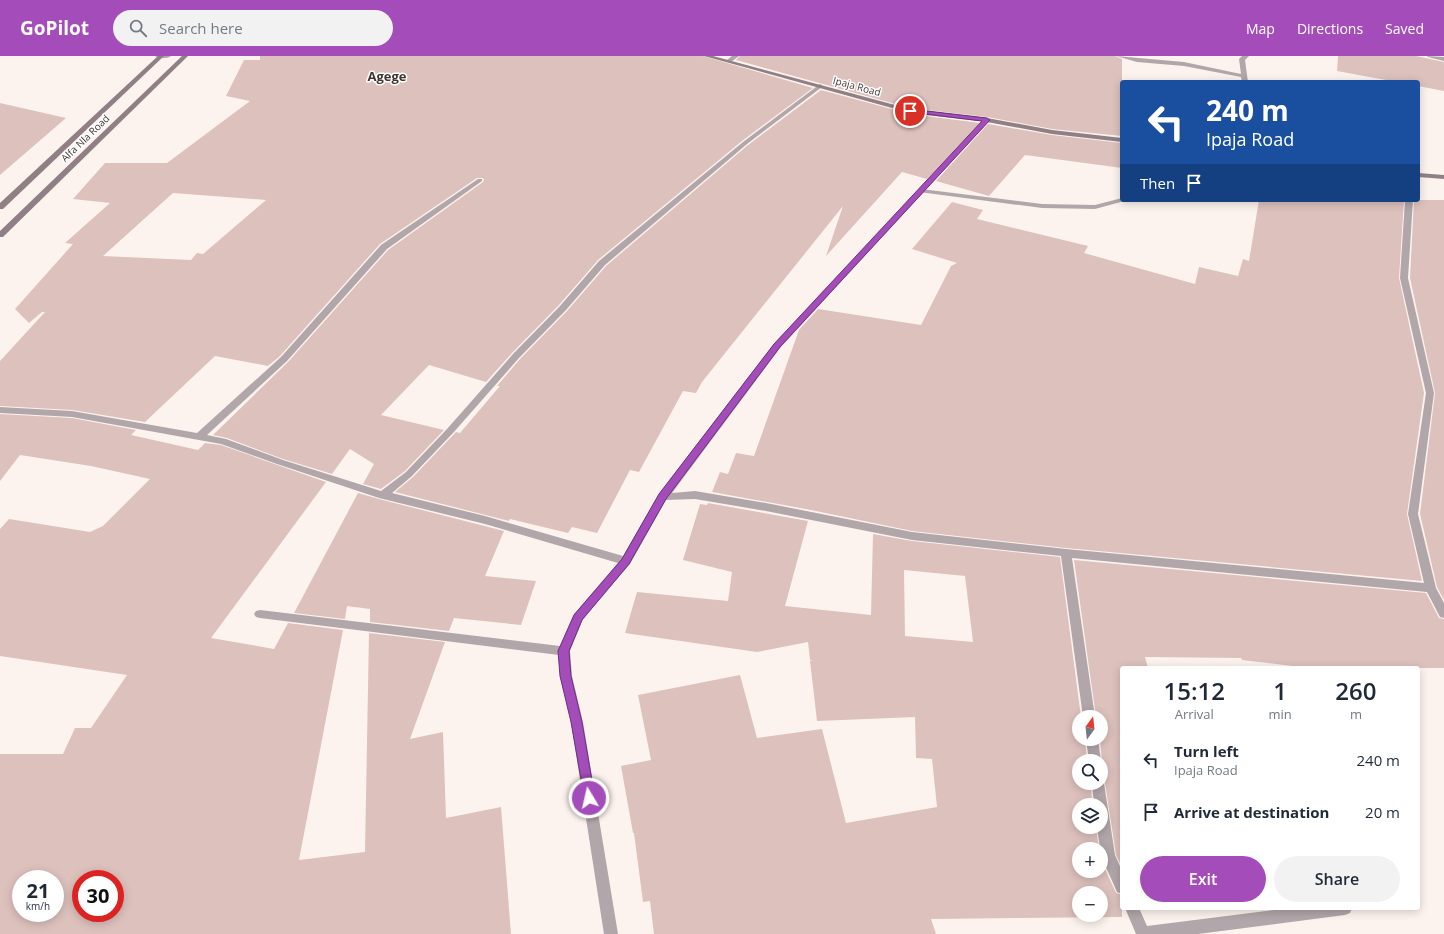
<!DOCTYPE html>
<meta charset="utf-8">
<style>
body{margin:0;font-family:"Open Sans",sans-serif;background:#f2f2f3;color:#1f2937;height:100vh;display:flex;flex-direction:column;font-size:15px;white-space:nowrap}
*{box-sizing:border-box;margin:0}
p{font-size:13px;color:#747a83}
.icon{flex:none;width:22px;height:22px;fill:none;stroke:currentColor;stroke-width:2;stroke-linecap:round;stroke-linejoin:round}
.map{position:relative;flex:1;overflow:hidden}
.drawer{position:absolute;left:1120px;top:610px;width:300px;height:244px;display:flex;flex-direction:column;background:#fff;border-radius:4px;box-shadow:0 2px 10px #0003}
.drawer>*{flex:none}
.top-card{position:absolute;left:1120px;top:24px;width:300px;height:122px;border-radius:4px;box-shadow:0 2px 10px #0003;background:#1a4fa0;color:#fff;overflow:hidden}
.needle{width:26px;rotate:15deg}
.fabs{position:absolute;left:1072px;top:654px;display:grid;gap:8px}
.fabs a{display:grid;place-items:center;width:36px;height:36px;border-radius:50%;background:#fff;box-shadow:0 2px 10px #0003;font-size:20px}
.speed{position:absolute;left:12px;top:814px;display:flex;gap:8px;font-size:20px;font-weight:700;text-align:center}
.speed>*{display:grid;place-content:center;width:52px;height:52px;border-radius:50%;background:#fff;box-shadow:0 2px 10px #0003;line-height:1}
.speed small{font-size:10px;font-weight:400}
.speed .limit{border:6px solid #d22;background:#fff;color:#111}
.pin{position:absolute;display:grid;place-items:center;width:34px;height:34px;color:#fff;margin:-17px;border:2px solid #fff;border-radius:50%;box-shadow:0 1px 4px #0007}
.me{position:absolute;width:44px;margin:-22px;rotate:351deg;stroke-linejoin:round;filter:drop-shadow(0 0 3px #0008)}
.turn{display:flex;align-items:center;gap:14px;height:84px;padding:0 20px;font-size:18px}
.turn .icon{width:52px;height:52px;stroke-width:2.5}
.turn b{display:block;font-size:28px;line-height:34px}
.then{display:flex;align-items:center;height:38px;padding:0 20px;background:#0003;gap:8px;font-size:15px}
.eta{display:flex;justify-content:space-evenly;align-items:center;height:68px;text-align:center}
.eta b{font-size:24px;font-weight:600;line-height:28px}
.primary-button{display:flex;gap:8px;margin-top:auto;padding:8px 20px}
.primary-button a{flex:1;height:46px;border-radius:24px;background:#a44dba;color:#fff;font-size:16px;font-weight:600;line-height:46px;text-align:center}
.primary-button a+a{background:#f2f2f3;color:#1f2937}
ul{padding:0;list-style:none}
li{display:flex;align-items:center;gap:12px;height:52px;padding:0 20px}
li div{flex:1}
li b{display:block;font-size:15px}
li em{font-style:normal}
header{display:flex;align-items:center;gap:24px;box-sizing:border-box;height:56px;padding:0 20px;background:#a44dba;color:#fff}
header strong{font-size:19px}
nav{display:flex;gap:22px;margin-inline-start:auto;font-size:14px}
.search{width:280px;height:36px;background:#f2f2f3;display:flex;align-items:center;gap:10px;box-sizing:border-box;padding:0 14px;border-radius:22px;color:#747a83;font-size:15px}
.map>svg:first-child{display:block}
</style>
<header>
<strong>GoPilot</strong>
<div class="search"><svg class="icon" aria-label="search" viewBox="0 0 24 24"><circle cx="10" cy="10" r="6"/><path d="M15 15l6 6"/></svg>Search here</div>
<nav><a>Map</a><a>Directions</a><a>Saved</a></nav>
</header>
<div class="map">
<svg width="1444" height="878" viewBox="0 0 1444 878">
<rect width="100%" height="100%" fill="#fdf3ee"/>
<g fill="#ddc1bd" fill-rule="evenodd">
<path d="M260,0H703L813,32L742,85L598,204L559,249L512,297L486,326L429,309L381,359L444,374L405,415L381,433L363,428L374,408L350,393L332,418L283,403L227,382L213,379L288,306L388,194L483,126L484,123L482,122H477L380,188L280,300L268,310L215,300L145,366L72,354L0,350V305L45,256H42L29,267L15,253L73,188L65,187L110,147L73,143L105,107H167L250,45L226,40L244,4H260ZM173,137L266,144L203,198L197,197L191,204L103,200Z"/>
<polygon points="740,0 1115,0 1122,3 1122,80 1052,73 987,61 910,52 736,4"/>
<polygon points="1338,0 1416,0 1444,6 1444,35 1418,30 1418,26 1397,26 1337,15"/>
<polygon points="821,34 910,58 980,67 927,123 902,116 826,200 843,150 702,326 696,337 683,335 639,416 630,414 597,477 572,471 568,477 510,463 509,465 395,436 413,421 456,376 460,377 500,330 497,330 520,303 567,255 606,210 748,89"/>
<polygon points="0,47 66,62 0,119"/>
<polygon points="988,68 1052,79 1122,87 1122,112 1025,99 989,140 936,125"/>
<polygon points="1259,144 1404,144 1399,222 1424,337 1407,458 1422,525 1066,492 912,475 811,454 712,436 720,416 728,418 736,397 754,400 799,274 818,253 921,269 951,210 957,207 912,193 952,146 983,154 977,163 1088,190 1084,197 1195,228 1199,211 1238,220 1243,203 1249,205"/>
<polygon points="1414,144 1444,144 1444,544 1437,531 1420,458 1435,337 1410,222"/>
<path d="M0,358L72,362L136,374L131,379L198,394L205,387L221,389L326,426L211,582L274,593L288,567L343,574L299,804L365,796L369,577L445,586L410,683L443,676L446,762L501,751L511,878H0V698H63L75,672H91L127,619L0,600V473L9,463L90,476L103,470L150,423L91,410L20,399L0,425ZM21,823H55V857H21ZM81,823H115V857H81Z"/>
<polygon points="358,437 379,443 504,475 485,520 536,525 521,569 454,562 449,575 370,566 370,553 347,550 345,563 294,557"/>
<path d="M708,447L808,465L785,550L871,559L873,478L912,485L1060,501L1081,661H1079V683H1085L1087,705H1079V727H1091L1092,749H1079V771H1096L1099,793H1079V815H1101V804L1116,837L1122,839V861L931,863L936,878H654L650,845L643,846L634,777H633L621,710L651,704L638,639L740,619L757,682L822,673L846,767L937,751L932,703L916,702L915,661L817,665L810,605L813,604H810L808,586L757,596L625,577L637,536L728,545L732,516L683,504L700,448L707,449ZM904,514L965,520L973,586L905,580ZM1079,837H1101V859H1079Z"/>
<polygon points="1074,504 1426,537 1439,562 1444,563 1444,612 1309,612 1242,604 1241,602 1145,601 1148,612 1122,612 1122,811 1116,799 1105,727 1101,721 1101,707 1102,706 1100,683 1101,683 1101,661 1096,661"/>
</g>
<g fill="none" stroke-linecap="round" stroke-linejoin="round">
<polygon fill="#b1a6aa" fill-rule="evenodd" points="921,133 1042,148 1095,149 1122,142 1122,144 1128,144 1095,153 1042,152 919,136 919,134"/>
<g fill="#b1a6aa" fill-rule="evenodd">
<path d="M155,0H171C167,3 159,3 155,0Z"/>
<polygon points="732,0 739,0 731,6 727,6 727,4"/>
<polygon points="1116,0 1184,6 1241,18 1239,3 1242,0 1249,0 1245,4 1248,26 1242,26 1241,21 1184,10 1137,6"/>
<polygon points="1427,0 1444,1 1444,5 1428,1"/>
<polygon points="820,28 822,29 822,31 747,88 605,209 566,254 519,302 453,377 412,420 392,437 485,460 623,500 659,438 774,288 985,63 989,63 989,65 780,292 672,437 695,435 766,447 912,476 1066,493 1424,527 1408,458 1426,337 1400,222 1405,144 1413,144 1408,222 1434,337 1418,458 1436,532 1444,547 1444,562 1440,561 1427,536 1072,502 1095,661 1083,661 1061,500 912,484 766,455 695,443 666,444 630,508 583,563 570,595 572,620 583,666 618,878 604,878 571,666 560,620 559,599 260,562 256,561 254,558 256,555 260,554 560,590 574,558 618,507 485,468 379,442 277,408 221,388 72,361 0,357 0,351 72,355 197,377 281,301 381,189 478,123 482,123 482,125 387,193 287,305 207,379 226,383 283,404 381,435 406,416 447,373 513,298 560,250 599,205 743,86"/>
<polygon points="1086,683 1098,683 1101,705 1101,706 1089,705"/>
<polygon points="1101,722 1104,727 1115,799 1122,815 1122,838 1117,836 1101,800 1097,771 1101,771 1101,749 1094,749 1092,727 1101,727"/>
<polygon points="1125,852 1139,852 1147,870 1290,852 1352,852 1350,857 1345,859 1198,878 1136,878"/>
</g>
<g fill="#908086" fill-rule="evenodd">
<polygon points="158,0 164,0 3,153 0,153 0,147"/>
<polygon points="182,0 188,0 3,181 0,181 0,175"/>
<polygon points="704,0 713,0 910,53 987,62 1052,74 1122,82 1122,86 1052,78 987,66 910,57"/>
<polygon points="1418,117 1444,119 1444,123 1418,121"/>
</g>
</g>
<polygon fill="#a44dba" stroke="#6b3279" points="910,53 987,62 990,64 780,291 666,443 629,508 582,564 569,595 571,620 582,666 595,742 593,746 589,748 585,746 571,666 560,620 558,595 574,559 622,503 659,438 774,288 982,65 908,56 908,54"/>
<g text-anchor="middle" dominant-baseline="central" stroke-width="3" stroke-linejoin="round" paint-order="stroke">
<g font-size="10" fill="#403632" stroke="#fff">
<text transform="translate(857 30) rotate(15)">Ipaja Road</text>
<text transform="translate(85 82) rotate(-44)">Alfa Nla Road</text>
</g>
<g font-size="13" font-weight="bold" fill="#403632" stroke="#fff">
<text x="387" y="20">Agege</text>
</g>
</g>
</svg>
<div class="fabs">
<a><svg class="needle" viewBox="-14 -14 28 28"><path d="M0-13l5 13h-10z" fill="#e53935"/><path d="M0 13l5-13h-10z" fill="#747a83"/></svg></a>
<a><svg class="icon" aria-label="search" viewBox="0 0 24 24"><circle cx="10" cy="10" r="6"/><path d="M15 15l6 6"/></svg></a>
<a><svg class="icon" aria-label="layers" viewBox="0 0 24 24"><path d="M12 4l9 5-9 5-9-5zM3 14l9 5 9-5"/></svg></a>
<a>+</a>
<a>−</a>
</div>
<div class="speed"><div>21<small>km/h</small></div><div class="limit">30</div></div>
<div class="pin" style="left:910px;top:55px;background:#d93025"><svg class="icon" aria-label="arrive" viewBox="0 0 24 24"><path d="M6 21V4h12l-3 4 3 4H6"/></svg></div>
<svg class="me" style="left:589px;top:742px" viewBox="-20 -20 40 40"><circle r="17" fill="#a44dba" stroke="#fff" stroke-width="3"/><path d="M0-11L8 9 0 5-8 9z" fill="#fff"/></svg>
<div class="top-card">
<div class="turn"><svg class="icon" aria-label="left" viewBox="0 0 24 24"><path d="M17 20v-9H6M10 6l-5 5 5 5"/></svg><div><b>240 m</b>Ipaja Road</div></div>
<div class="then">Then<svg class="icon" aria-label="arrive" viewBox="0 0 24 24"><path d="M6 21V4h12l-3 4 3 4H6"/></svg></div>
</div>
<section class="drawer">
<div class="eta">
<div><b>15:12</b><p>Arrival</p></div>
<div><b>1</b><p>min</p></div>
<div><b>260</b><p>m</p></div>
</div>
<ul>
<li><svg class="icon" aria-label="left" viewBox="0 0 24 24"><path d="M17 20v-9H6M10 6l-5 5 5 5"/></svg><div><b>Turn left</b><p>Ipaja Road</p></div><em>240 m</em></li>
<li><svg class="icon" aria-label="arrive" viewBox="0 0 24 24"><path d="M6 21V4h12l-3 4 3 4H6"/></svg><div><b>Arrive at destination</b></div><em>20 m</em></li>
</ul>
<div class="primary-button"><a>Exit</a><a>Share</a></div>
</section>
</div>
